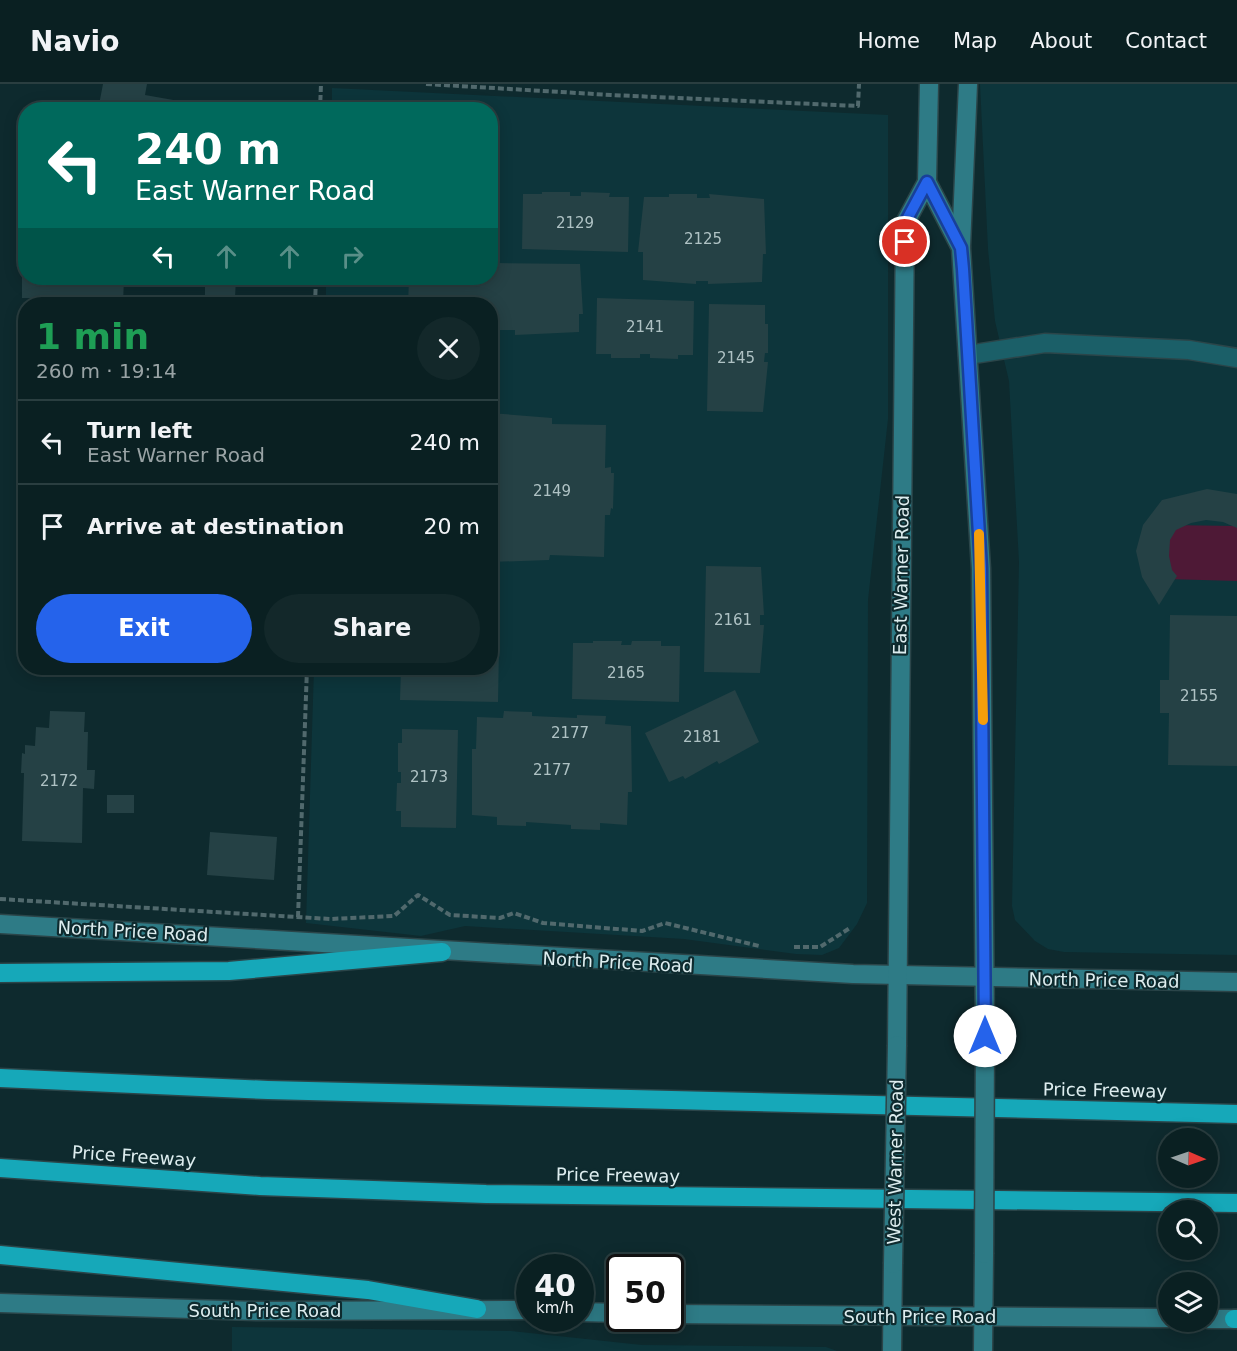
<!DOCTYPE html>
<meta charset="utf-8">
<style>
body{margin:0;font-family:"DejaVu Sans",sans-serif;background:#13282a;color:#f1f3f6;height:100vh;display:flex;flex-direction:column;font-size:22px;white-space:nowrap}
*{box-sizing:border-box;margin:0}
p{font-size:20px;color:#99a3a5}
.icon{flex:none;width:33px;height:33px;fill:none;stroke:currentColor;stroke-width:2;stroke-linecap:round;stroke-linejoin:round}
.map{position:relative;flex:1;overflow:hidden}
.details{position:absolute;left:18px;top:213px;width:480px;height:378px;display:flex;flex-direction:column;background:#0a2022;border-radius:24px;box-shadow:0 3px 15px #0003,0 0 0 2px #2a3e40}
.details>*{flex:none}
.hud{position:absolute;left:18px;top:18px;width:480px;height:183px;border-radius:24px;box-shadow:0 3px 15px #0003,0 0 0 2px #2a3e40;background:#00695c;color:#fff;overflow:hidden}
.needle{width:39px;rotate:92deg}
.controls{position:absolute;left:1158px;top:1044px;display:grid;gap:12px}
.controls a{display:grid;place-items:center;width:60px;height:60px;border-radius:50%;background:#0a2022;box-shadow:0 3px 15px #0003,0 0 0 2px #2a3e40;font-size:30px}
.speed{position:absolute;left:516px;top:1170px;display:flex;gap:12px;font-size:30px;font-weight:700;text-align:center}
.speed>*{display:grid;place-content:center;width:78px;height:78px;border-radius:50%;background:#0a2022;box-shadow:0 3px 15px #0003,0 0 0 2px #2a3e40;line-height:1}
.speed small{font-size:15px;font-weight:400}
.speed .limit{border:3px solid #111;border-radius:9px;background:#fff;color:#111}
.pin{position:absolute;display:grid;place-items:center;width:51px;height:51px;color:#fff;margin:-26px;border:3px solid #fff;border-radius:50%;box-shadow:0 2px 6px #0007}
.me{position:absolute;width:66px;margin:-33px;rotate:0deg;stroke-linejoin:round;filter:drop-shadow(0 0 4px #0008)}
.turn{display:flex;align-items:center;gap:21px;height:126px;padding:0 18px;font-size:27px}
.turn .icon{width:78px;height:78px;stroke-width:2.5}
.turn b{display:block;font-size:42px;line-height:51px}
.lanes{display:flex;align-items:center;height:57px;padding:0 18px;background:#0003;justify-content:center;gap:30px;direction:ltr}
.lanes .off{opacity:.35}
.round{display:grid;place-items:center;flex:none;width:63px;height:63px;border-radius:32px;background:#13282a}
.headline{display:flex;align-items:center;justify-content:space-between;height:102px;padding:0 18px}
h1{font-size:36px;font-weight:700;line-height:45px;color:#1e9e55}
.primary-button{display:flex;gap:12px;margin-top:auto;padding:12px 18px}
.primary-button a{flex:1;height:69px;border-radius:36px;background:#2563eb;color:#fff;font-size:24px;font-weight:700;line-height:69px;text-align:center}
.primary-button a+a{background:#13282a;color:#f1f3f6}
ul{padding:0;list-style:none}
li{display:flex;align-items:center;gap:18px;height:84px;padding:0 18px;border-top:2px solid #2a3e40}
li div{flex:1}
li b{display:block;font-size:22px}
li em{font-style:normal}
header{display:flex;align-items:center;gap:36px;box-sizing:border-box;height:84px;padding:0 30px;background:#0a2022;border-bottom:2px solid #2a3e40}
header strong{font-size:28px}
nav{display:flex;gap:33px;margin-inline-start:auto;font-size:21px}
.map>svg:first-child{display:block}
</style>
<header>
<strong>Navio</strong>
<nav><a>Home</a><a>Map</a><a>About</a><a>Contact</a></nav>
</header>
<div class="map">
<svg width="1237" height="1267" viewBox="0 0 1237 1267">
<rect width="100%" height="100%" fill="#0e2a2e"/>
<g fill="#0d353b">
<polygon points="980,0 1237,0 1237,871 1064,868 1048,865 1035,857 1015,836 1012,822 1019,478 1009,297 995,237 988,165"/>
<polygon points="332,4 888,31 888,335 868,516 867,819 857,840 839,864 822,871 796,870 684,855 465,842 421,852 306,839 314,584 490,584 490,220 326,220 326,194 490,194 490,26 332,25"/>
<polygon points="232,1243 511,1247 642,1261 826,1263 837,1267 232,1267"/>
</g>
<polygon fill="#4e1936" points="1167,441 1237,442 1237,497 1166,495"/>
<g fill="#254145">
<polygon points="103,0 147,0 145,11 196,20 195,26 98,26"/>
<polygon points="490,103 498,103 496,179 580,180 583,230 579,230 579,248 515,251 515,246 490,246 490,220 408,220 409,194 490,194"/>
<polygon points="542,108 570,108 570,112 581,112 581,108 610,109 609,113 629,113 628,168 522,165 523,110 542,110"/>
<polygon points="669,110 697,110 697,114 710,114 709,110 764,115 766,170 763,170 762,198 708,200 708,197 696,197 696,200 643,196 643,168 638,168 644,113 669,113"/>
<polygon points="22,178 26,178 26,194 124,194 123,220 67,220 67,215 22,214"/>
<polygon points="205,194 236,194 235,214 205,214"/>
<polygon points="597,214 694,217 693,271 678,271 678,275 650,274 650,270 640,270 640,274 611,274 611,270 596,270"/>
<polygon points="709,220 765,221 765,240 768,240 768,269 765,269 764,278 768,278 763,328 707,327"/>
<polygon points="490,329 552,334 552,340 606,341 605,384 611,383 611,389 614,389 613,425 611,424 610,431 605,431 604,473 550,471 549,476 490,478"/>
<polygon points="1207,405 1237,410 1237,444 1223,438 1206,436 1191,439 1176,446 1170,456 1169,472 1172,486 1177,492 1159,521 1142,493 1136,467 1143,441 1162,416"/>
<polygon points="706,482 761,483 764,531 760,531 760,541 764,541 760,589 704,588"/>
<polygon points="1170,531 1237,532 1237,682 1168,681 1169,629 1160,629 1160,596 1169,596"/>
<polygon points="593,557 622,557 621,561 631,561 632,557 661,557 661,562 680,562 679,618 572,615 573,559 593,559"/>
<polygon points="490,563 499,563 498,618 400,616 401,584 490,584"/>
<polygon points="735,606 759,658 719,680 717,677 685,695 683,692 669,698 645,649"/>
<polygon points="50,627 85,628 84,648 88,648 87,686 95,686 94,705 83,704 82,759 22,757 24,689 21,689 22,669 25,670 25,661 35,662 36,643 49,644"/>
<polygon points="504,627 532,628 532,632 577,634 577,631 606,632 605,640 631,642 632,708 628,708 627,741 600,739 600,746 571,745 571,741 526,738 526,742 497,741 497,733 472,731 472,665 476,665 477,633 503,634"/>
<polygon points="402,645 458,646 456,744 401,743 401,727 396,727 397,699 401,699 401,688 398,688 398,659 402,659"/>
<rect x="107" y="711" width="27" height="18"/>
<polygon points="210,748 277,753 274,796 207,791"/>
</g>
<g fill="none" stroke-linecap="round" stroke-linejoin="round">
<g stroke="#2b4549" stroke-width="21">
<polyline id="street" points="968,271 1045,259 1189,266 1237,274"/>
</g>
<g stroke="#2b4549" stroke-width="21">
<g id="secondary">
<polyline points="927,98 961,164 981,485 985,952"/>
<polyline points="961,162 968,0"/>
<polyline points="0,840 853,890 1237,898"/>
<polyline points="897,961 905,139 927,98 929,0"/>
<polyline points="0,1219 257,1227 530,1226"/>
<polyline points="580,1228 620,1229"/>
<polyline points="670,1230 1168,1234"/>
<polyline points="1208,1235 1237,1235"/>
<polyline points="892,1267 893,1180"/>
<polyline points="983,1267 984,1170"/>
</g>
</g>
<g stroke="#2b4549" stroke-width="21">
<g id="highway">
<polyline points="0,889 229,887 442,868"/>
<polyline points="0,994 268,1006 1237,1030"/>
<polyline points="0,1084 260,1102 486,1110 1237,1119"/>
<polyline points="0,1171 368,1206 477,1225"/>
<polyline points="1234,1235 1237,1235"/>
</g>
</g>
<g stroke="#51696d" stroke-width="4" stroke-dasharray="6 3" stroke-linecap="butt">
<polyline points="426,0 611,11 858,22 859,0"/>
<polyline points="320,26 321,0"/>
<polyline points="315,220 316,194"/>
<polyline points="0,815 330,835 394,832 418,811 450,831 500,834 514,829 543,839 642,847 665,839 759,862"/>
<polyline points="298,833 307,584"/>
<polyline points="794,863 820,863 850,844"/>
</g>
<use href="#street" stroke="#1b5f68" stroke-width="18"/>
<use href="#secondary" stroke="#2e7b86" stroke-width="18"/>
<use href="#highway" stroke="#16a8b9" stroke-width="18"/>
<g stroke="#2b4549" stroke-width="21" stroke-linecap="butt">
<g id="secondary-bridge">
<polyline points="984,1170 985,952"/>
<polyline points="893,1180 897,961"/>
</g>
</g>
<use href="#secondary-bridge" stroke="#2e7b86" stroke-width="18"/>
</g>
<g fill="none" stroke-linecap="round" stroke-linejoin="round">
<g stroke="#184099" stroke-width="15">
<polyline id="route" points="905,158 905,139 927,98 961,164 963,185 981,484 985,952"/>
</g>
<use href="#route" stroke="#2563eb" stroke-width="10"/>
<polyline stroke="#f59e0b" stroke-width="10" points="979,450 983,636"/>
</g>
<g text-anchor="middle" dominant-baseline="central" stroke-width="4.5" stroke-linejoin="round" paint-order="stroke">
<g font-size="15" fill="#afc2c4">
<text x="575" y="139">2129</text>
<text x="703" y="155">2125</text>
<text x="645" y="243">2141</text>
<text x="736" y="274">2145</text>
<text x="552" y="407">2149</text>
<text x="733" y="536">2161</text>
<text x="626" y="589">2165</text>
<text x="1199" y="612">2155</text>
<text x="570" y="649">2177</text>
<text x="702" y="653">2181</text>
<text x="552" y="686">2177</text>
<text x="429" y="693">2173</text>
<text x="59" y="697">2172</text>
</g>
<g font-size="18" fill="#ddedef" stroke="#0e2a2e">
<text transform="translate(901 491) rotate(-89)">East Warner Road</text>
<text transform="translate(133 847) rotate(3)">North Price Road</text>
<text transform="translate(618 878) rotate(3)">North Price Road</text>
<text transform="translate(1104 896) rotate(1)">North Price Road</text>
<text transform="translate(1105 1006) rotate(1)">Price Freeway</text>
<text transform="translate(134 1072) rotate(4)">Price Freeway</text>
<text transform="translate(895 1078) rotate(-89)">West Warner Road</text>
<text transform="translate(618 1091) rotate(1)">Price Freeway</text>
<text x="265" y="1226">South Price Road</text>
<text x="920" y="1232">South Price Road</text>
</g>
</g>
</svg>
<div class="controls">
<a><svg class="needle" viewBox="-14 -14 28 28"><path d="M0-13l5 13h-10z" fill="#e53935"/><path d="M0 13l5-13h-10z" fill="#99a3a5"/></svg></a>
<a><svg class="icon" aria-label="search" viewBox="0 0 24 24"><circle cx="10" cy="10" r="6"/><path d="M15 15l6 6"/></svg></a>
<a><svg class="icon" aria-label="layers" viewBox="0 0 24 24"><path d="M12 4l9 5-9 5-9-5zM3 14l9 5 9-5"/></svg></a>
</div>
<div class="speed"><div>40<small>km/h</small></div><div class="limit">50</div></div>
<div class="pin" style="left:905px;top:158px;background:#d93025"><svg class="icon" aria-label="arrive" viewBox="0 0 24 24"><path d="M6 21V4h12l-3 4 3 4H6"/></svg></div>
<svg class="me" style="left:985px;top:952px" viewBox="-20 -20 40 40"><circle r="19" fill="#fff"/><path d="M0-13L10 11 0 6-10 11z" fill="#2563eb"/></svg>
<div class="hud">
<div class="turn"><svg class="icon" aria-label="left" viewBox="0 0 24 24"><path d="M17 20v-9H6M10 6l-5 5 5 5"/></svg><div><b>240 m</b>East Warner Road</div></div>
<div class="lanes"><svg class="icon" aria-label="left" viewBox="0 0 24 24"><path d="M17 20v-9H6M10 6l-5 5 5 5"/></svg><svg class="icon off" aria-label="ahead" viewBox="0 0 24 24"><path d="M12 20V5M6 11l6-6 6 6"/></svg><svg class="icon off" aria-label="ahead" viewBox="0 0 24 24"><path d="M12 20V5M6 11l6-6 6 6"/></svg><svg class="icon off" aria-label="right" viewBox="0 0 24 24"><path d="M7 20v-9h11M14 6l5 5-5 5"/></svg></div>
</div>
<section class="details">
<div class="headline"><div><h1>1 min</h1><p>260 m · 19:14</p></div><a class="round"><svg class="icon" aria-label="close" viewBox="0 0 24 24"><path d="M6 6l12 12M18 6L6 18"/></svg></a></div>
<ul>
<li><svg class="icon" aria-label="left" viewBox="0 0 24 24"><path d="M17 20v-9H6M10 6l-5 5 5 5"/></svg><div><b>Turn left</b><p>East Warner Road</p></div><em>240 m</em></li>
<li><svg class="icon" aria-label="arrive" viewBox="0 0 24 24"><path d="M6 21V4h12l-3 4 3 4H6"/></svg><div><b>Arrive at destination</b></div><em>20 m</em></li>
</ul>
<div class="primary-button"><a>Exit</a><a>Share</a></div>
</section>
</div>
